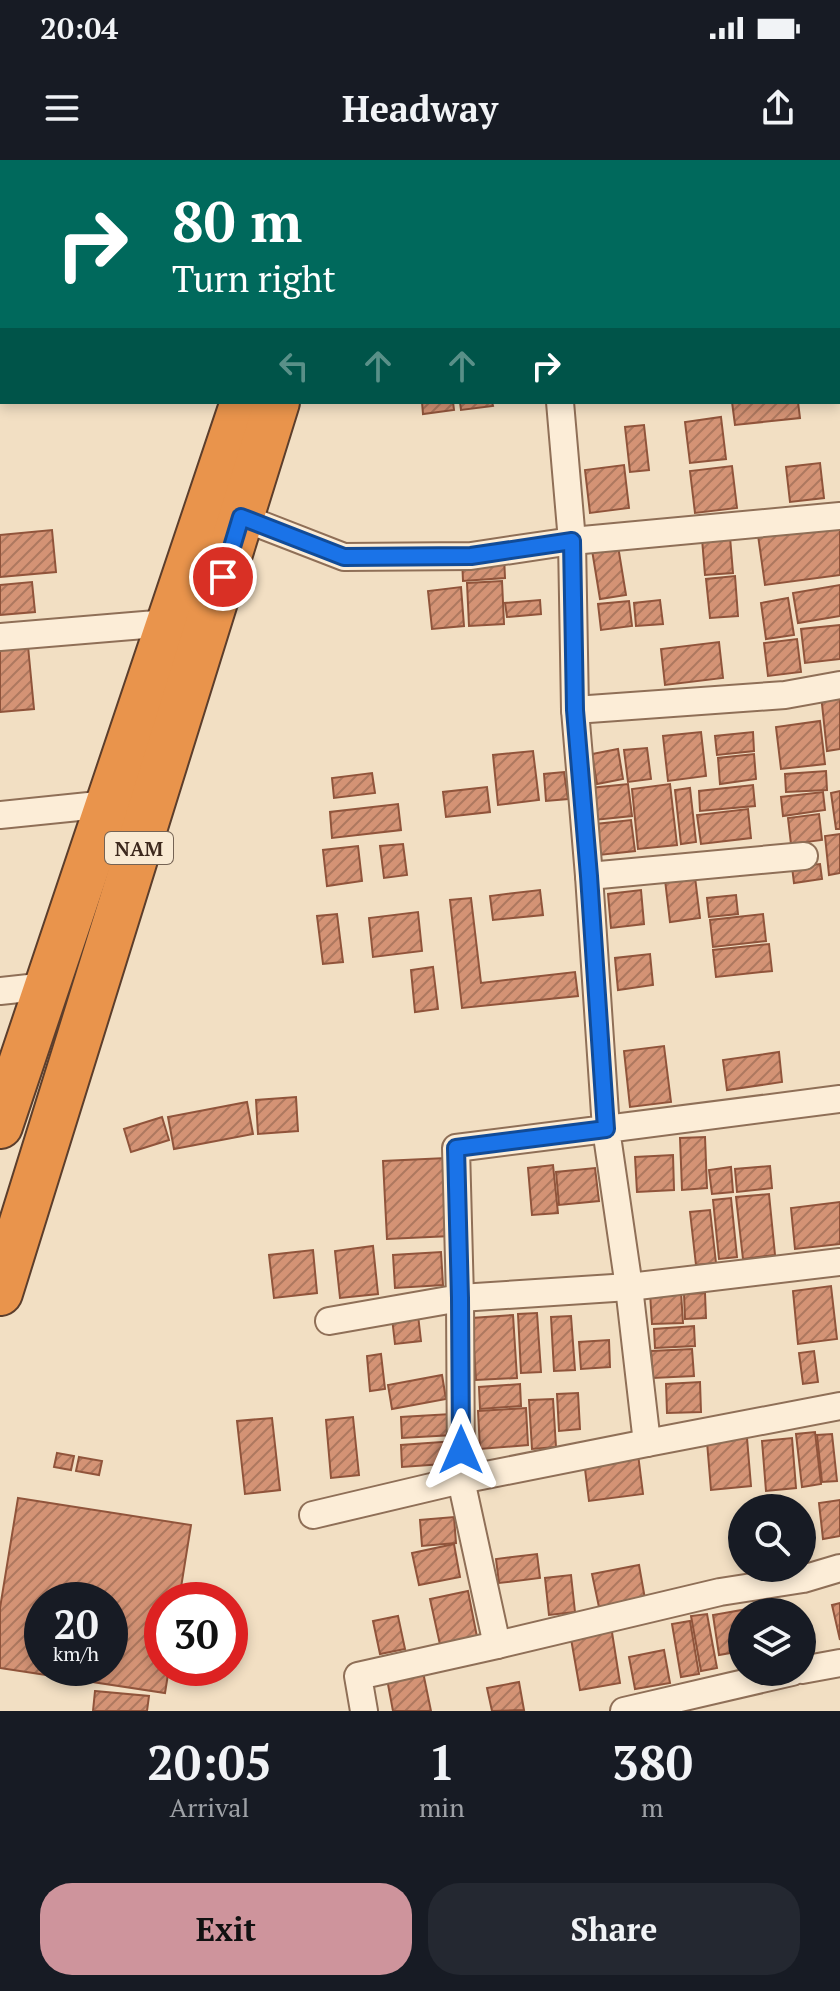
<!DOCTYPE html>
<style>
body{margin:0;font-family:"PT Serif",serif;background:#242831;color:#f1f3f6;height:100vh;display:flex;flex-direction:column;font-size:30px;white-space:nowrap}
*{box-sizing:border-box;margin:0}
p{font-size:26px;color:#9ea1a6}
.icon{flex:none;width:44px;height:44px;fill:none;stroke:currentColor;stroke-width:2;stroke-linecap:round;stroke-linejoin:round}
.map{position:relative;height:1551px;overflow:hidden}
.sheet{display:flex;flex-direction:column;background:#171b24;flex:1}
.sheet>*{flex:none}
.guide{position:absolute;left:0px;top:0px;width:840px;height:244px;box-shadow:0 4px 12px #0003;background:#00695c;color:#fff;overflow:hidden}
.tools{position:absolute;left:728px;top:1334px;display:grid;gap:16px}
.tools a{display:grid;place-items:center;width:88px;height:88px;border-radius:50%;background:#171b24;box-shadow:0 4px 12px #0003;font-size:40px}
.speed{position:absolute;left:24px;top:1422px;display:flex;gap:16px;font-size:40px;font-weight:700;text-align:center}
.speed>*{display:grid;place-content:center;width:104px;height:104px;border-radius:50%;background:#171b24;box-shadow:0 4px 12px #0003;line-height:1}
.speed small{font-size:20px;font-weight:400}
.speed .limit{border:12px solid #d22;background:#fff;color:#111}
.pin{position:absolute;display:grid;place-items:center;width:68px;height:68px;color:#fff;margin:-34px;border:4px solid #fff;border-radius:50%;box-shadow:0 2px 8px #0007}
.me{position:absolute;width:88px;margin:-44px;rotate:0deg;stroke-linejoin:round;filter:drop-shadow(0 0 6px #0008)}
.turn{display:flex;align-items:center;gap:28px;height:168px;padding:0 40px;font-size:36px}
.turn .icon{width:104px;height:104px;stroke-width:2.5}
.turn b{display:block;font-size:56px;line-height:68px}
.lanes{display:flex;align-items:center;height:76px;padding:0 40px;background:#0003;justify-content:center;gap:40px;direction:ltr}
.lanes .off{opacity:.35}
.eta{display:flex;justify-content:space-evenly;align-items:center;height:136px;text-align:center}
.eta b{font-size:48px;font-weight:700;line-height:56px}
.action{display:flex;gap:16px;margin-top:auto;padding:16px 40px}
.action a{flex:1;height:92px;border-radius:32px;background:#ce949c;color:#111;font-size:32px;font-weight:700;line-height:92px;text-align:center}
.action a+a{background:#242831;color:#f1f3f6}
.status{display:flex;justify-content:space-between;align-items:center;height:56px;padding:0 40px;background:#171b24;direction:ltr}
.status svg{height:22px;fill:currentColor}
header{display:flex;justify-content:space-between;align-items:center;height:104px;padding:0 40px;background:#171b24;font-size:36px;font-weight:700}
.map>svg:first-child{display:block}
</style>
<div class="status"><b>20:04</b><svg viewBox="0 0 49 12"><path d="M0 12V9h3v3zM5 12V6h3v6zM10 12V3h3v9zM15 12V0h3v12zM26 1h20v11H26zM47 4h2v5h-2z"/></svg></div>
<header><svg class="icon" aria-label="menu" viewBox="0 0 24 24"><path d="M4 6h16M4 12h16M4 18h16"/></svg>Headway<svg class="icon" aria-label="share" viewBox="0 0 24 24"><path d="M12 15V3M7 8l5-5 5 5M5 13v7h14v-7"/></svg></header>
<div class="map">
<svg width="840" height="1551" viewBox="0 0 840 1551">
<defs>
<pattern id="building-hatch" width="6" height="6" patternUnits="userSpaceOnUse" patternTransform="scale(2)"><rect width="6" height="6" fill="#d49375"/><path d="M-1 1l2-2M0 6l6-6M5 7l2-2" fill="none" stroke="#ad785f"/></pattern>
</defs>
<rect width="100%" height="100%" fill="#f2dfc3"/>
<g fill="url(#building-hatch)" stroke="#90543b" stroke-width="2" fill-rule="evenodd">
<polygon points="422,242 453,242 454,250 423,254"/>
<polygon points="460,242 492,242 493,246 461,250"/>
<polygon points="732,242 798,242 800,258 735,265"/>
<polygon points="721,257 726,299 690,303 685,262"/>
<polygon points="644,265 649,310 630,312 625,267"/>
<polygon points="820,303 824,338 790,342 786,307"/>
<polygon points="624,305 629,348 590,353 585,310"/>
<polygon points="732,306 737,348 695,353 690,311"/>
<polygon points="840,357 840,415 765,425 757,368"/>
<polygon points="52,370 56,412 0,417 0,375"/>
<polygon points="730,377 733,413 705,415 702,379"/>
<polygon points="618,386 626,435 600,439 592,390"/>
<polygon points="504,396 505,418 463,421 462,399"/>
<polygon points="735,416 738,456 710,458 706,419"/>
<polygon points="502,421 504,464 469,466 467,423"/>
<polygon points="32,422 35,452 0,455 0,425"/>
<polygon points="840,425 840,456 798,463 793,433"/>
<polygon points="461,427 464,466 432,469 428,431"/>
<polygon points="788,438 794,475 766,479 761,443"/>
<polygon points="540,440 541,454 507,457 505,443"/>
<polygon points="660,440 663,464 636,466 634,443"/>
<polygon points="629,441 632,466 601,470 598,444"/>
<polygon points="840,465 840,499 805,503 801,469"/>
<polygon points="797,479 801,512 768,516 764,483"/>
<polygon points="719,482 723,518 665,525 661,489"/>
<polygon points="28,486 34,549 0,552 0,489"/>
<polygon points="840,533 840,589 827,591 821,535"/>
<polygon points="820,561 825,604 781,609 776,567"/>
<polygon points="701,572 706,616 668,621 663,576"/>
<polygon points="753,572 754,591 717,595 715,576"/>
<polygon points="647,588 651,619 628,622 624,590"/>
<polygon points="618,589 623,619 597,624 592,594"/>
<polygon points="533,591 539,640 498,645 493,595"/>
<polygon points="754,594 756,619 720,624 718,598"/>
<polygon points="826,611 827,630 786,632 785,614"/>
<polygon points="564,612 568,639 546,641 544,614"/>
<polygon points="372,613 375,633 334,638 332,618"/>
<polygon points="628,624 632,656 594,660 590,628"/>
<polygon points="670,624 677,685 638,689 632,629"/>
<polygon points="753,625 755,646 700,651 699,631"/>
<polygon points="487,627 490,652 446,657 443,632"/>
<polygon points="690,628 696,682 681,684 675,630"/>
<polygon points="840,631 840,669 836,669 831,633"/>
<polygon points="823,632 825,650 783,656 781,637"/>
<polygon points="398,644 401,670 332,678 330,652"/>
<polygon points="748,649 751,678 701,684 697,655"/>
<polygon points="819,654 822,680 791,684 788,658"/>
<polygon points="631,660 635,691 599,695 596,664"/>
<polygon points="840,674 840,713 829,715 825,676"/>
<polygon points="403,684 407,715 384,718 380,686"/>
<polygon points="358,686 362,721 327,726 323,690"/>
<polygon points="820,704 822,719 794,723 792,707"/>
<polygon points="695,717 700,758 670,762 665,720"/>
<polygon points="540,730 543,755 493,760 490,736"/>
<polygon points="641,730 644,764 611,768 608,734"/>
<polygon points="736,735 738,754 709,757 707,738"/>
<polygon points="471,738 481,823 575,812 578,836 462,848 450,740"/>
<polygon points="418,752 422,791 373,797 369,758"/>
<polygon points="337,754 343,802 323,804 317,756"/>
<polygon points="763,754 766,781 713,787 710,760"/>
<polygon points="769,784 772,811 716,817 713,790"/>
<polygon points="650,794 653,825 618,830 615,798"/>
<polygon points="433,807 438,849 415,852 411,810"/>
<polygon points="664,886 671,942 630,947 624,891"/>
<polygon points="779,892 782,922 727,930 723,900"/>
<polygon points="296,937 298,971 258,974 256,940"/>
<polygon points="247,942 253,974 174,989 168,957"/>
<polygon points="162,957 169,980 131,992 124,969"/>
<polygon points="705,977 707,1028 682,1030 680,978"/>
<polygon points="673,995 674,1030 637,1032 635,997"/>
<polygon points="446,998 451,1076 387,1079 383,1001"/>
<polygon points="553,1005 558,1053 532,1055 528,1008"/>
<polygon points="770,1006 772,1028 737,1032 735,1009"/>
<polygon points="731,1007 733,1032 712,1034 709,1010"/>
<polygon points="595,1008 599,1041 559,1045 556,1012"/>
<polygon points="769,1034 775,1095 743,1099 736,1037"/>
<polygon points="731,1038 737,1097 719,1099 713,1040"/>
<polygon points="840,1042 840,1084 795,1089 791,1048"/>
<polygon points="710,1050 716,1103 696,1105 690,1052"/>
<polygon points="373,1086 378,1134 340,1138 335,1091"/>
<polygon points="313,1090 317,1133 274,1138 269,1095"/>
<polygon points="441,1092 443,1125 395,1128 393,1095"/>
<polygon points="831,1126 837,1179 798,1184 793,1131"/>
<polygon points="681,1132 683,1163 652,1164 650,1133"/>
<polygon points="705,1133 706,1158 685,1159 684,1134"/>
<polygon points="537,1153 541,1212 521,1213 518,1154"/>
<polygon points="418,1155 421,1181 395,1184 392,1158"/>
<polygon points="513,1155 517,1218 476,1220 472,1158"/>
<polygon points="571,1156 575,1210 554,1211 551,1157"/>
<polygon points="694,1166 695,1186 655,1188 654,1169"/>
<polygon points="609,1180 610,1207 581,1209 579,1182"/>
<polygon points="692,1189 694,1216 653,1218 651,1191"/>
<polygon points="814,1191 818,1222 803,1224 799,1193"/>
<polygon points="381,1194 385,1229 370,1231 367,1196"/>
<polygon points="442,1215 446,1239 392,1249 388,1225"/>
<polygon points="700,1222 701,1252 667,1253 666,1224"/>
<polygon points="520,1224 521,1246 480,1249 479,1227"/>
<polygon points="578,1233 580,1269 559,1271 557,1234"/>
<polygon points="553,1239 556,1287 532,1289 529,1240"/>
<polygon points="526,1248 528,1285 480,1289 478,1251"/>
<polygon points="451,1254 453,1275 402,1278 401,1257"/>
<polygon points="353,1257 359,1315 331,1318 326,1260"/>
<polygon points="272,1258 280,1330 245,1334 237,1261"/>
<polygon points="815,1272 821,1324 802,1327 796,1274"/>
<polygon points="832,1274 837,1321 822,1322 817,1275"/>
<polygon points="747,1278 751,1326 711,1330 707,1282"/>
<polygon points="792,1278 796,1328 766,1331 762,1281"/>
<polygon points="455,1281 457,1303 402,1307 401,1285"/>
<polygon points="57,1293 74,1296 71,1310 54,1307"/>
<polygon points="638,1294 643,1334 589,1341 584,1301"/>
<polygon points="79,1297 102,1301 99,1315 76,1311"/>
<path d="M18,1338L191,1365L179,1440H162V1508H169L165,1533L0,1508V1448ZM42,1440H110V1508H42Z"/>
<polygon points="840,1340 840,1376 823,1379 819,1343"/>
<polygon points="454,1357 456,1383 422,1386 420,1360"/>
<polygon points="454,1384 460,1417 419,1425 412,1393"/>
<polygon points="537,1394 540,1418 499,1423 496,1399"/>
<polygon points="639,1405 645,1439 599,1447 592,1414"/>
<polygon points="571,1415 575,1452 549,1455 545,1418"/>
<polygon points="468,1431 478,1482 441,1489 430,1439"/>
<polygon points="840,1443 840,1480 832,1445"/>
<polygon points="753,1448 754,1452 742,1452 742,1491 719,1495 713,1455"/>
<polygon points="707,1454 717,1508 701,1511 691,1456"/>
<polygon points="398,1456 405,1489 380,1494 373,1461"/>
<polygon points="690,1461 699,1514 681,1517 672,1464"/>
<polygon points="611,1466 620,1523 580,1530 570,1473"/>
<polygon points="664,1490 670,1523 635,1529 629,1497"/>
<polygon points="423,1512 431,1551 393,1551 387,1519"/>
<polygon points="519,1522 524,1550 492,1551 487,1528"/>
<polygon points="95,1531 149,1536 147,1551 93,1551"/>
</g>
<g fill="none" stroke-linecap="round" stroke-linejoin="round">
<g stroke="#8f6f57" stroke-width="30">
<g id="street">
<polyline points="536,2 538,0"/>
<polyline points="838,104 840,104"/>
<polyline points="241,357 344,397 471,396 572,381 840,356"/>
<polyline points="0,477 168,463"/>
<polyline points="575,550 785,535 840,525"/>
<polyline points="0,655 108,644"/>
<polyline points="589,716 804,696"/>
<polyline points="0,831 47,826"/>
<polyline points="840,939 606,969 629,1127 647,1283 840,1246"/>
<polyline points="329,1161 460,1138 629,1127 840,1102"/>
<polyline points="313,1355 461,1320 647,1283"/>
<polyline points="497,1485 461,1320 460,1138 456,988 606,969 589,716 575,550 572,381 560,242"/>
<polyline points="802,1510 840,1503"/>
<polyline points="364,1551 358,1516 497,1485 720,1432 803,1419 840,1408"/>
<polyline points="624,1551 792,1512"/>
</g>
</g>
<g stroke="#5c3e2c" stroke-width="48">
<g id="highway">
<polyline points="323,2 324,0"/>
<polyline points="0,966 243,242"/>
<polyline points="0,1133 277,242"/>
</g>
</g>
<use href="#street" stroke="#fcedd7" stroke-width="26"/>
<use href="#highway" stroke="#e9944c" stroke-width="44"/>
</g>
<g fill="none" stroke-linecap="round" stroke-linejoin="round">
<g stroke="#114b97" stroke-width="20">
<polyline id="route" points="223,417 241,357 344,397 471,396 572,381 575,550 589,716 606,969 456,988 460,1138 461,1290"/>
</g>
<use href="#route" stroke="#1a73e8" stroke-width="14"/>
</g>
<g text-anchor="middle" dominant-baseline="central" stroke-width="6" stroke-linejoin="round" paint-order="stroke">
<rect fill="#f9ead3" stroke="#756354" stroke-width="2" x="105" y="672" width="68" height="32" rx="6"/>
<g font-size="20" font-weight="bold" fill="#3d291d">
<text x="139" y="688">NAM</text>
</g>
</g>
</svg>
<div class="tools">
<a><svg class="icon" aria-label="search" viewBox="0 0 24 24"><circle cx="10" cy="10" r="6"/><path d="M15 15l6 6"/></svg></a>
<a><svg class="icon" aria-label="layers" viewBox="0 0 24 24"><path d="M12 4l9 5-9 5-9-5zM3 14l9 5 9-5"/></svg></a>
</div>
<div class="speed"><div>20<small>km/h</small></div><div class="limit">30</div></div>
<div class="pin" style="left:223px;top:417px;background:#d93025"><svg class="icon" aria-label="arrive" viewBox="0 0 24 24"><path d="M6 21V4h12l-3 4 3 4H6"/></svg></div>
<svg class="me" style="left:461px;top:1290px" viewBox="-20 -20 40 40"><path d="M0-17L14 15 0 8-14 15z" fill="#1a73e8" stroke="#fff" stroke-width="4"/></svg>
<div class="guide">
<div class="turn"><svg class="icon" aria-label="right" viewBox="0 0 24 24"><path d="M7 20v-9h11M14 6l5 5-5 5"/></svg><div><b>80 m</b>Turn right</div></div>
<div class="lanes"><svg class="icon off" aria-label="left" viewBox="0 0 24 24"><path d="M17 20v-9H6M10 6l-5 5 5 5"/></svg><svg class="icon off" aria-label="ahead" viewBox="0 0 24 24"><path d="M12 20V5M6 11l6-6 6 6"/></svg><svg class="icon off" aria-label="ahead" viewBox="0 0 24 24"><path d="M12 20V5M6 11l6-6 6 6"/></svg><svg class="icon" aria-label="right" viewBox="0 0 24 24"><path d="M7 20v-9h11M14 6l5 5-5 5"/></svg></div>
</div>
</div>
<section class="sheet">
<div class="eta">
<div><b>20:05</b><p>Arrival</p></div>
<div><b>1</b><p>min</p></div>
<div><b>380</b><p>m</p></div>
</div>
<div class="action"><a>Exit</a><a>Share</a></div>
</section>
